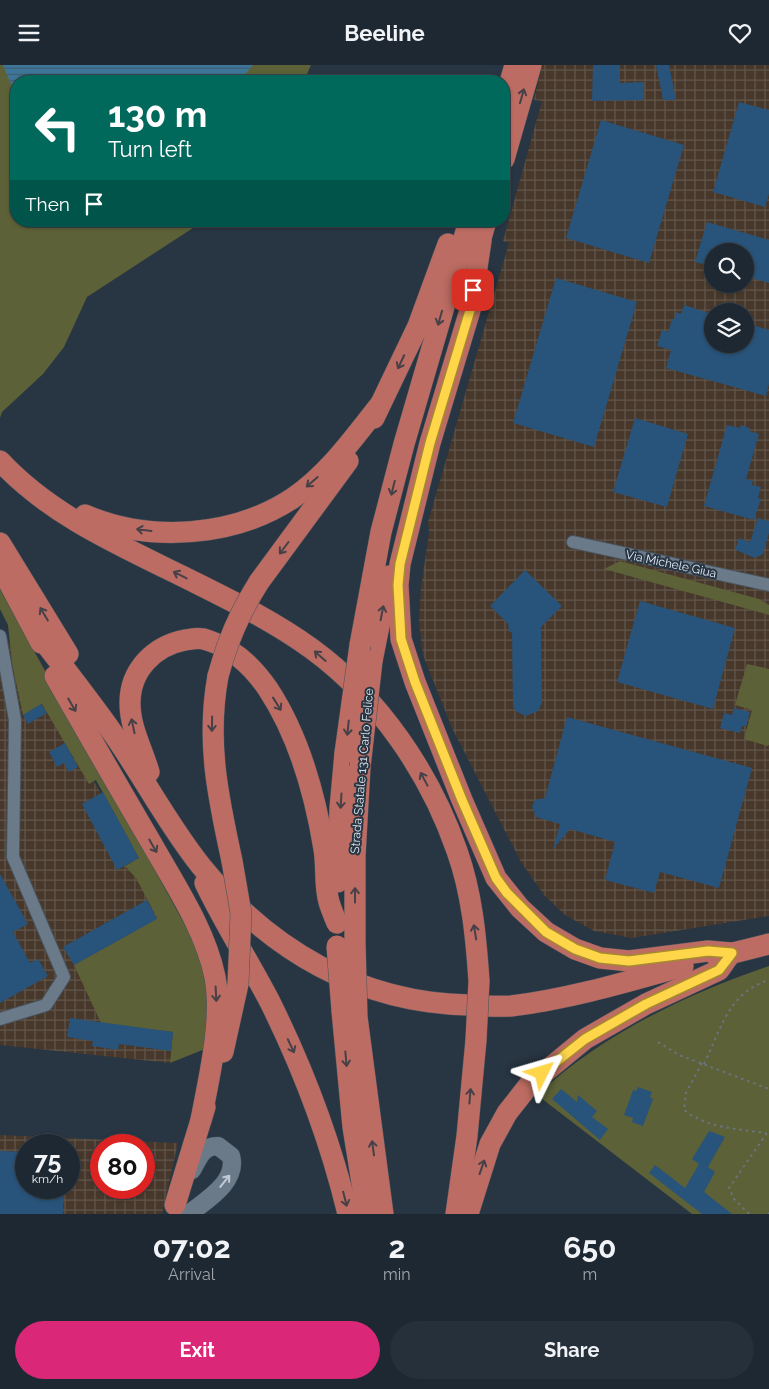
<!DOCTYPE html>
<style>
body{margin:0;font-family:Raleway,sans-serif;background:#26303a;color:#f1f3f6;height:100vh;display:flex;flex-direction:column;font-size:19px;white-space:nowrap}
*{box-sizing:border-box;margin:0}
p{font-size:16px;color:#a1a6ac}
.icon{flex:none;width:28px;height:28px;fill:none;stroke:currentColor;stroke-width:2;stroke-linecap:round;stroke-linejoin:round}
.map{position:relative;height:1149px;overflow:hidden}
.details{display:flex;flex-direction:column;background:#1e2832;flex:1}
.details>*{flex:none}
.guide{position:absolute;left:10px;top:10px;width:500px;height:152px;border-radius:20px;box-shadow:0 1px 4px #0004,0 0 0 1px #3c444d;background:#00695c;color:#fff;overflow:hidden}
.tools{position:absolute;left:704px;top:178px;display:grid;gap:10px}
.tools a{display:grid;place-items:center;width:50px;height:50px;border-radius:50%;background:#1e2832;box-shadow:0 1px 4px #0004,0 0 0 1px #3c444d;font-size:25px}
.speed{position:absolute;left:15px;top:1069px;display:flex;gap:10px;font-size:25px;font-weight:700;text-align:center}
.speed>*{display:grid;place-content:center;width:65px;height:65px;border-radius:50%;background:#1e2832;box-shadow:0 1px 4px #0004,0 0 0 1px #3c444d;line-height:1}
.speed small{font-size:12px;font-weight:400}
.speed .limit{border:8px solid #d22;background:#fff;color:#111}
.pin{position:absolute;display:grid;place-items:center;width:42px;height:42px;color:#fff;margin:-21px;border-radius:10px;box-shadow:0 2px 8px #0006}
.me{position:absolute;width:55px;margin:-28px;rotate:50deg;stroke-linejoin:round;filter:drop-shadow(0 0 4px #0008)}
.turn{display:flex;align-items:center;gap:18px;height:105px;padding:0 15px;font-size:22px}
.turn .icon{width:65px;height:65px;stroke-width:2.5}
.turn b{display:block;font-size:35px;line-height:42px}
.then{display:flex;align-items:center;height:48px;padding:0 15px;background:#0003;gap:10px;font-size:19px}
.eta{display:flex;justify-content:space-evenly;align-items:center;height:85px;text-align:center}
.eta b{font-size:30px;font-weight:700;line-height:35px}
.button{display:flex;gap:10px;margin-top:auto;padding:10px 15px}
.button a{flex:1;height:58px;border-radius:30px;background:#db2777;color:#fff;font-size:20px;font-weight:700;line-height:58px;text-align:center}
.button a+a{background:#26303a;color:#f1f3f6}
header{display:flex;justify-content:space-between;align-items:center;height:65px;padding:0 15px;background:#1e2832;font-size:22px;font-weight:700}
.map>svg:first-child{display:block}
</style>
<header><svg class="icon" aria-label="menu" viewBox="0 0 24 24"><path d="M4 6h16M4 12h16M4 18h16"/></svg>Beeline<svg class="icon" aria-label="heart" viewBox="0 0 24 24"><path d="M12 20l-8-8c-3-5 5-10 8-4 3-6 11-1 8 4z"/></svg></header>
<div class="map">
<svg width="769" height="1149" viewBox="0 0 769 1149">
<defs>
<pattern id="industrial-grid" width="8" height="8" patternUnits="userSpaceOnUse" patternTransform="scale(1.25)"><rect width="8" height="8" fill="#47382b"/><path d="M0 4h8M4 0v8" fill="none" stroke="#61554a"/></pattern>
<pattern id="water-rules" width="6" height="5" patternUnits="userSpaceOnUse" patternTransform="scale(1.25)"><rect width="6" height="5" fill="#3d7699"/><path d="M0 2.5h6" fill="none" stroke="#405e72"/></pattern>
</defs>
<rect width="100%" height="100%" fill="#283542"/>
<g fill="url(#industrial-grid)" fill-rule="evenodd">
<path d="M542,0H769V851L632,873L594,866L565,850L544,830L521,797L452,663L423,590L419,557L421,522L429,468L428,457L509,178L503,176L542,36L534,35ZM712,186H745V219H712ZM712,246H745V279H712Z"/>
<polygon points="0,563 202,893 170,998 0,980"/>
<path d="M0,1070L178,1078L162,1149H0ZM26,1080H69V1122H26ZM101,1080H144V1122H101Z"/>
</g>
<g fill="#5d6137">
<polygon points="0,0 311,0 304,16 16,16 16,156 195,156 193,163 87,232 64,282 43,309 2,347 0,353"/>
<polygon points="620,496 759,534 769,540 769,550 604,504"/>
<path d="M0,524L191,871C211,915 210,938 205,984L170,998L173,967L101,958L74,900L157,853L136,813L125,801L139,793L96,715L89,719L42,639L23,650L12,598L8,560L0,544Z"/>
<polygon points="747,599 769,604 769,680 767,681 744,674 752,645 735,640"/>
<path d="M769,901V1149H692L537,1030C601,970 686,929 769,901Z"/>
</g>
<polygon fill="url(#water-rules)" points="3,0 253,0 239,16 16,16 16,31"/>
<g fill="#28537a">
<polygon points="593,0 620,0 620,18 644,17 644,35 592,36"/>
<polygon points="656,0 669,0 676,35 663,35"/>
<polygon points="739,37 769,45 769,129 765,142 713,127"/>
<polygon points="601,55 684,80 649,198 566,173"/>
<polygon points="707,157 769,175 769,218 745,211 745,186 712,186 712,201 695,197"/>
<polygon points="556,213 637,237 594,382 513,358"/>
<polygon points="684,240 712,249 712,279 745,279 745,258 769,265 769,319 766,331 666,303 671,285 657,281 662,265 668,267 672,254 674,255 676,247 681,249"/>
<polygon points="635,353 688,369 667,442 613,427"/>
<polygon points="727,360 740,363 741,360 750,363 749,366 759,369 746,414 753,416 752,420 761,422 758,433 761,434 754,455 704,441"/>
<polygon points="758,453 769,456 769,468 763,489 755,493 736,485 736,482 739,473 750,477"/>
<polygon points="525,505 562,541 541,562 542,638 538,646 526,651 517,647 513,642 512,567 509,567 508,559 490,541"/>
<polygon points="640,536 735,563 713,644 617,617"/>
<polygon points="41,639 47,648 28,659 23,650"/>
<polygon points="734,643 750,647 746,662 742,661 740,668 720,663 724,648 732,650"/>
<polygon points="567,652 752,703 719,823 660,807 654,828 605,815 615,777 570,764 553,784 560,759 536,752 532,742 535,735 545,733"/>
<polygon points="65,678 78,702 69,707 64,698 57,702 49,687"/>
<polygon points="103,727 139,793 117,805 82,739"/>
<polygon points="0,809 28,859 13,867 30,898 38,894 48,911 0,938"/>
<polygon points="147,835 157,854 74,900 63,882"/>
<polygon points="70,953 173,967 171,986 119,979 118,985 92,981 93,976 67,972"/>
<polygon points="638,1022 652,1027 650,1032 653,1034 643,1061 632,1057 633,1053 624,1050 633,1025 636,1026"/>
<polygon points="561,1024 577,1037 578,1030 597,1046 592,1052 608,1064 600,1075 552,1034"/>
<polygon points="709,1066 725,1072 708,1102 715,1107 704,1127 732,1149 702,1149 649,1108 655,1100 685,1123 699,1099 692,1094"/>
<polygon points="0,1086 26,1087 26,1122 64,1122 63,1149 0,1149"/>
</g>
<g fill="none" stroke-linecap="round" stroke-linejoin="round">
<g stroke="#47535d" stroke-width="14">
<g id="minor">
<polyline points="573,477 769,520"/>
<polyline points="0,571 15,655 13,792 64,912 46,940 0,954"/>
</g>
</g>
<g stroke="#47535d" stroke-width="19">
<path id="secondary" d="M189,1149C206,1135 238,1117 231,1091L218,1081C202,1081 199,1093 192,1105"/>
</g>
<g stroke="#47535d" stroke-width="22">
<g id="trunk">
<polyline points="504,38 515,0"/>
<polyline points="504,94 531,0"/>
<polyline points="481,176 471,242 430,378 400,499 398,520 401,574 415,617 462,735 496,813 520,843 546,867 575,884 600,893 629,896 708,886 731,888"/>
<polyline points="476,190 486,156"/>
<polyline points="374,353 418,261 448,179"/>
<path d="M0,396C50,450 119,480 184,512C228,534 272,555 312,584C379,633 430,708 457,786C472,828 476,872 479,916"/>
<path d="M85,450C150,478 234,472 293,433C328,409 353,374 379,341"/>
<polyline points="0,478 68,589"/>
<polyline points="0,501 41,578"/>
<polyline points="259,517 348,396"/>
<path d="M35,565C61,599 88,633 112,667C143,711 168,760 201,801C269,885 360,938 469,940C483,941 497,942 511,941C569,934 626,917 683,901"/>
<polyline points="360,580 381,467 404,379 469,156"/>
<polyline points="372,596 389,511"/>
<path d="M55,611C87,667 119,723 152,779C175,820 205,864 215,912C223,956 209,1012 201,1055"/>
<path d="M218,611C206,676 218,732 232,796"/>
<path d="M149,707C142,683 130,663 130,638C130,605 154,581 185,575C192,574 200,572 207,575C233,583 253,602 268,624C299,671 315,729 324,784C327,801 324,820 329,837C331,844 334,851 337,858"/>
<polyline points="338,817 340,743 345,688"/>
<path d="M205,818C225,860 250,898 271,939C305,1008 330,1074 348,1149"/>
<polyline points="355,878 355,791 360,702"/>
<polyline points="717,892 769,879"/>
<polyline points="342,946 353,1062 367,1149"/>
<polyline points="357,952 383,1149"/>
<polyline points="223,987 238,919"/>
<polyline points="175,1140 205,1042"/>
<polyline points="456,1149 467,1071 476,975"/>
<polyline points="468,1149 490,1079 507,1048 529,1020 585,974 646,939 719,905 731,888"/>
</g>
</g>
<g stroke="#697480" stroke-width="2" stroke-dasharray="2.5 4" stroke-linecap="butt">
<polyline points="658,977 679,990 769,1024"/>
<path d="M702,998L686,1028L684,1045C707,1063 737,1064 766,1068"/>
<path d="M704,999C721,964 728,928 769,915"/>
<polyline points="749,1149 734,1134 729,1123 769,1065"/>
<polyline points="768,1149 769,1148"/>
</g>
<use href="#minor" stroke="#6b7a89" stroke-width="12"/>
<use href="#secondary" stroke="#6b7a89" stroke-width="18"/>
<use href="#trunk" stroke="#bc6c62" stroke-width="21"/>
<g stroke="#47535d" stroke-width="22" stroke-linecap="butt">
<g id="trunk-bridge">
<path d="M218,611C228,575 239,549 259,517"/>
<polyline points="345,688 360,580"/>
<polyline points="360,702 372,596"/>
<polyline points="232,796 241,848 238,919"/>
<polyline points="355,878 357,952"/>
<polyline points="337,881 342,946"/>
<polyline points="476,975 479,916"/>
</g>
</g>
<use href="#trunk-bridge" stroke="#bc6c62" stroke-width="21"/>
</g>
<defs><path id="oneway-shaft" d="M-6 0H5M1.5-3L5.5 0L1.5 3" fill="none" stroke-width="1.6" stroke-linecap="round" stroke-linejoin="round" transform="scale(1.25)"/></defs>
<g stroke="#464048">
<use href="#oneway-shaft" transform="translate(522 31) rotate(-74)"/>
<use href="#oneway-shaft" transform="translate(440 253) rotate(106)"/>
<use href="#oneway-shaft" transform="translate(401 297) rotate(115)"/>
<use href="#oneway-shaft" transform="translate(312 417) rotate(139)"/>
<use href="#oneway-shaft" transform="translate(393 423) rotate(104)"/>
<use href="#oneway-shaft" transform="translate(144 465) rotate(-173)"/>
<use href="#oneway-shaft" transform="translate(284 483) rotate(127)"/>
<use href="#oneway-shaft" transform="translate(180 510) rotate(-153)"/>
<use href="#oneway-shaft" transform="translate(382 548) rotate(-79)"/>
<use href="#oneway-shaft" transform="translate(44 549) rotate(-121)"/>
<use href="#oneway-shaft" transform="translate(320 591) rotate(-139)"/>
<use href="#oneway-shaft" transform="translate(277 639) rotate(58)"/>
<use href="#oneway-shaft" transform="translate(72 640) rotate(60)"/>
<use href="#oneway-shaft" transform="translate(212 659) rotate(91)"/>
<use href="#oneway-shaft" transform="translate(133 661) rotate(-102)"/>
<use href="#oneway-shaft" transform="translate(348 663) rotate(96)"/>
<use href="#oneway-shaft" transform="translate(424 714) rotate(-118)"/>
<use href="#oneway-shaft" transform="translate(341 736) rotate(94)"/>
<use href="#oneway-shaft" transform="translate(153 781) rotate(60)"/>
<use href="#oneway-shaft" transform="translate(355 830) rotate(-90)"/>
<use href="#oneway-shaft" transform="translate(475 867) rotate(-99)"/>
<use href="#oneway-shaft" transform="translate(216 929) rotate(87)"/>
<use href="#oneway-shaft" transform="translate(291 981) rotate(65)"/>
<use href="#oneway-shaft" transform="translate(346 994) rotate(85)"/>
<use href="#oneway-shaft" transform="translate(470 1031) rotate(-85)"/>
<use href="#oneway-shaft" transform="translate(373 1083) rotate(-98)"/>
<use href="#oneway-shaft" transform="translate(482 1102) rotate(-71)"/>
<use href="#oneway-shaft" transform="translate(345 1134) rotate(76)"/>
</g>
<use stroke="#c0cad5" href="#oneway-shaft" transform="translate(225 1116) rotate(-51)"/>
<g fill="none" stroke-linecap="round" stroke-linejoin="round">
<g stroke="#a68a30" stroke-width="12">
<polyline id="route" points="473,225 471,242 430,378 400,499 398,520 401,574 415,617 462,735 496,813 507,828 546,867 575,884 600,893 629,896 708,886 732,888 719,905 646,939 585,974 542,1008"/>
</g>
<use href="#route" stroke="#ffd54a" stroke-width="9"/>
</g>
<g text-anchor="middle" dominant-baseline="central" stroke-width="4" stroke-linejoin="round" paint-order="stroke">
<g font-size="12" fill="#e4ecf5" stroke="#283542">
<text transform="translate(671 499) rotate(12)">Via Michele Giua</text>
<text transform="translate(362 706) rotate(-85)">Strada Statale 131 Carlo Felice</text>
</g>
</g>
</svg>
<div class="tools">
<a><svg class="icon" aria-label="search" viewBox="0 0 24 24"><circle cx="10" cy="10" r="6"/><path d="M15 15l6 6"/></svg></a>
<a><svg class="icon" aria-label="layers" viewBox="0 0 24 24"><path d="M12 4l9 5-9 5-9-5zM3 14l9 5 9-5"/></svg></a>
</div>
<div class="speed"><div>75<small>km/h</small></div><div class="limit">80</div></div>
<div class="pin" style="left:473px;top:225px;background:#d93025"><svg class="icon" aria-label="arrive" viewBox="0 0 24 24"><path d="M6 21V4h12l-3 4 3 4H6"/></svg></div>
<svg class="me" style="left:542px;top:1008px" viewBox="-20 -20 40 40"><path d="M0-17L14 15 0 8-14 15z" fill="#ffd54a" stroke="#fff" stroke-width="4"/></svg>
<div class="guide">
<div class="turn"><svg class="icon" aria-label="left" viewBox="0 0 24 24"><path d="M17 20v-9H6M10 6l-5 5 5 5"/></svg><div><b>130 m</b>Turn left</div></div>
<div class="then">Then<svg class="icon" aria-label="arrive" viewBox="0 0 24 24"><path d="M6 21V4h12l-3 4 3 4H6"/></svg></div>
</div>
</div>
<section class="details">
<div class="eta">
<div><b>07:02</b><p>Arrival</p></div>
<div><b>2</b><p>min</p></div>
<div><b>650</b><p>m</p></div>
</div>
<div class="button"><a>Exit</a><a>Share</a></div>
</section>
